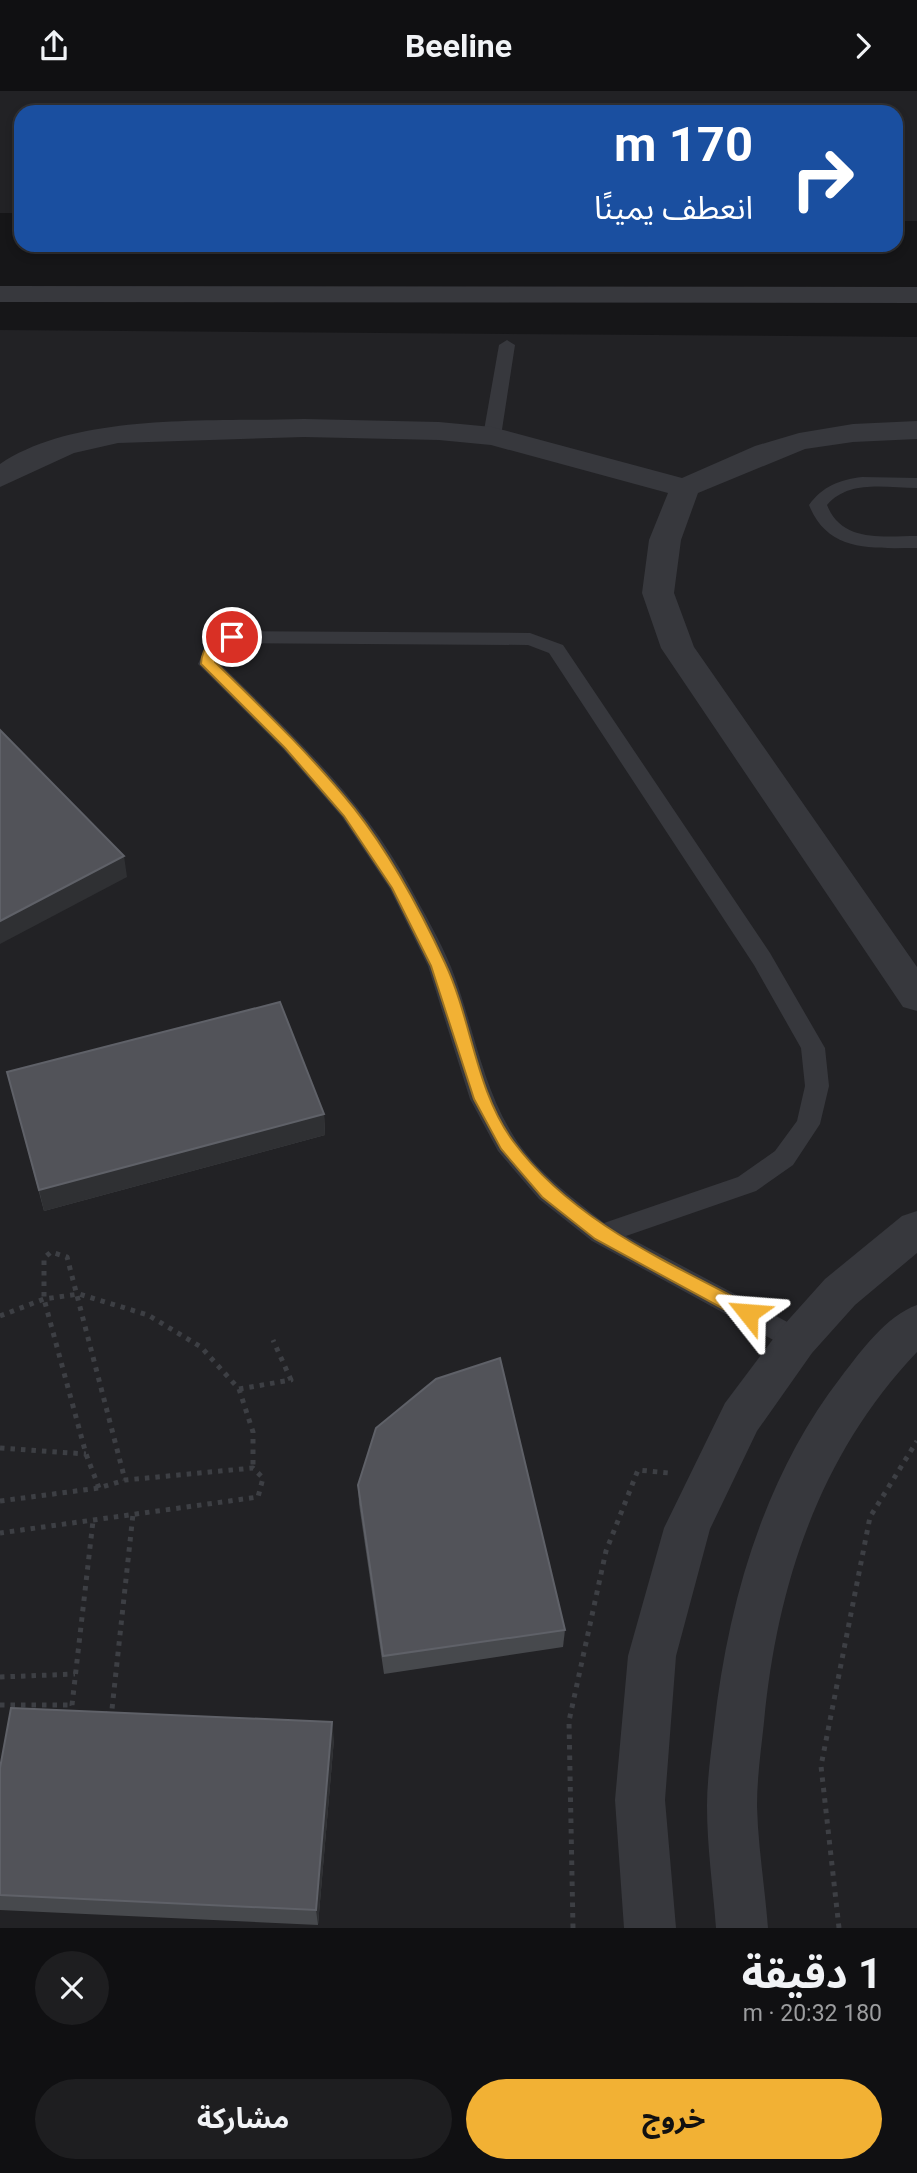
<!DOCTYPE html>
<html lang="ar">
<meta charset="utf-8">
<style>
body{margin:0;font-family:Roboto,"Noto Sans Arabic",sans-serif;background:#1e1e20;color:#f1f3f6;direction:rtl;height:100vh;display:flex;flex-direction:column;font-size:26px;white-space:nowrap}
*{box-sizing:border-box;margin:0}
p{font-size:23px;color:#9c9d9f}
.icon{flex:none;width:38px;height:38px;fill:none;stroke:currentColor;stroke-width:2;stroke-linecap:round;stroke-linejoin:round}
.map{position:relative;height:1837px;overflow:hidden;direction:ltr}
.side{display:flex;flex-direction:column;background:#101012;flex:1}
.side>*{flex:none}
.guide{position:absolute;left:14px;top:14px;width:889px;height:147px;border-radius:21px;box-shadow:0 4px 10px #0003,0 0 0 2px #303032;direction:rtl;background:#1a4fa0;color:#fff;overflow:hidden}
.pin{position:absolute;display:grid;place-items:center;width:60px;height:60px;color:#fff;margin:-30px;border:4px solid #fff;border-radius:50%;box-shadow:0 2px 7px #0007}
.me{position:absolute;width:77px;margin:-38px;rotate:298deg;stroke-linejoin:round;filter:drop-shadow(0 0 5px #0008)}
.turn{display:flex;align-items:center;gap:24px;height:147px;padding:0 35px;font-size:32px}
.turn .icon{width:91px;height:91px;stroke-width:2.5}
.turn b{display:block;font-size:49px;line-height:60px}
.round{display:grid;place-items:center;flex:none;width:74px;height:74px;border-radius:37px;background:#1e1e20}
.summary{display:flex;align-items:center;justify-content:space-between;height:119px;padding:0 35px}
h1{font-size:42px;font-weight:700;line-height:52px}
.primary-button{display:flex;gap:14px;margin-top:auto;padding:14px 35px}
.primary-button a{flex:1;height:80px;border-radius:42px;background:#f2b134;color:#111;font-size:28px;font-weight:700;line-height:80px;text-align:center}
.primary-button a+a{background:#1e1e20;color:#f1f3f6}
header{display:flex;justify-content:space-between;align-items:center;height:91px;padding:0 35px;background:#101012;font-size:32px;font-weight:700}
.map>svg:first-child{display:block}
</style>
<header><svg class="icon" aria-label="forward" viewBox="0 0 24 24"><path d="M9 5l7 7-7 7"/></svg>Beeline<svg class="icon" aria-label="share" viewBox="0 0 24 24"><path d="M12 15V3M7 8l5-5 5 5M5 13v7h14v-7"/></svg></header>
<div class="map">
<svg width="917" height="1837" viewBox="0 0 917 1837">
<rect width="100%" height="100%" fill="#161618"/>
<g fill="#222225">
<polygon points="0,0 917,0 917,130 896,130 896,21 21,21 21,122 0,122"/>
<polygon points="0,239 917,246 917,1837 0,1837"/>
</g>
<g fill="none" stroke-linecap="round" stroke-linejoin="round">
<g stroke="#3d3f44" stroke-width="5" stroke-dasharray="4.5 6" stroke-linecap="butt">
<polyline points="0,1225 44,1208 79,1203 148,1224 201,1256 239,1298 253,1341 253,1377"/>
<polyline points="239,1298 291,1289 273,1249"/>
<polyline points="0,1357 86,1363"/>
<polyline points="99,1397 86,1363 44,1208 44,1167 51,1161 67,1166 125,1389"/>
<polyline points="0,1410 99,1397 125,1389 253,1377 263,1387 258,1406 0,1442"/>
<polyline points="0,1586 75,1583"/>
<polyline points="0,1614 72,1614"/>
<polyline points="76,1624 72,1614 93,1430"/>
<polyline points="105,1625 112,1618 133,1423"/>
<polyline points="573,1837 569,1630 606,1460 638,1379 669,1382"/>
<polyline points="839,1837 821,1675 870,1426 917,1350"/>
</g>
<g fill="#37383d" fill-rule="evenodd">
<polygon points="507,249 515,254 501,345 492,350 483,345 499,254"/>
<path d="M862,386L917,387V397C887,397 849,388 827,414C842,452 883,445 917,445V457C873,457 828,462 809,414C823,395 839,389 862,386Z"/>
<path d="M232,540L530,542L563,554L770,862L825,957L829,995L820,1033L793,1074L756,1100L626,1145L806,1241L810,1249L806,1257L797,1260L788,1257L592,1150L539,1108L498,1060L470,1008L428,875L390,798L342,726L283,658L198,573L208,551ZM235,552L528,554L549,562L754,874L801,957L805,995L797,1030L775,1060L738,1086L604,1132C572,1106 535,1080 513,1044C481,993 473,932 451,876C440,849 424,822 410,796C364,709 288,639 218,571L222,560Z"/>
</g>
<g fill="#37383d" fill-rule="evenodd">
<path d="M304,328L439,331L492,336L682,387L755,355L799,342L853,333L917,330V348L853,351L805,358L698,402L681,449L674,502L694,556L917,876V920L903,916L661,557L642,502L649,449L668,402L491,354L439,349L304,346L118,352L74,362L0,396V373C77,321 213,331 304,328Z"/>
<polygon points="917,1120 917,1162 855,1214 812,1262 757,1340 710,1438 676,1565 665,1709 676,1837 624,1837 615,1709 628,1565 664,1437 725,1312 782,1236 825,1188 902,1125"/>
<path d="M917,1214V1261C820,1363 777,1493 764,1631C761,1659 757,1687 757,1715C758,1756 765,1797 768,1837H716C713,1796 707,1756 707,1715C707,1689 711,1662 714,1636C728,1511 764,1386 841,1286C861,1260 886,1225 917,1214Z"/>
</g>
<polygon fill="#37383d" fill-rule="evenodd" points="0,195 917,196 917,212 0,211"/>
</g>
<g fill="#47494d">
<polygon points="7,981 324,1023 325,1044 44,1120"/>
<polygon points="358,1394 565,1539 563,1556 384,1583 359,1413"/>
<polygon points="334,1648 318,1834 0,1819 0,1677"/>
</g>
<g fill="#2f3033">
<polygon points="124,765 127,786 0,853 0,830"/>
<polygon points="324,1023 325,1044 44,1120 39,1099"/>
<polygon points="332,1631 334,1648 318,1834 316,1819"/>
</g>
<g fill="#525359" stroke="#5f6168" stroke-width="2">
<polygon points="0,639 124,765 0,830"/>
<polygon points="280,911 324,1023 39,1099 7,981"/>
<polygon points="500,1267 565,1539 383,1565 358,1394 376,1337 436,1288"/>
<polygon points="11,1617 332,1631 316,1819 0,1804 0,1677"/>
</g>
<path fill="#f2b134" stroke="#9d7322" stroke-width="2" d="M232,541L239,546L216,562L215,571C263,618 312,665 354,717C391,764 420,818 445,872C472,929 475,998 513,1050C573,1131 668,1171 755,1217L757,1222L755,1228H742L595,1148L542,1106L501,1058L474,1008L431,875L392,797L344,725L285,657L201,573C202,553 215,546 232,541Z"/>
</svg>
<div class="pin" style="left:232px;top:546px;background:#d93025"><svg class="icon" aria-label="arrive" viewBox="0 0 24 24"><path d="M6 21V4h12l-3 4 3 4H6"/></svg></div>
<svg class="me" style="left:748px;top:1222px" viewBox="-20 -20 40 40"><path d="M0-17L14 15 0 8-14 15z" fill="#f2b134" stroke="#fff" stroke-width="4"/></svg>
<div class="guide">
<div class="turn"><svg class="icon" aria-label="right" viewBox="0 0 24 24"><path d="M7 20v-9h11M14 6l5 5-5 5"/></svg><div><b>170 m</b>انعطف يمينًا</div></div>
</div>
</div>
<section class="side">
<div class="summary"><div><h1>1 دقيقة</h1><p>180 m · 20:32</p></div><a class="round"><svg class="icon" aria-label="close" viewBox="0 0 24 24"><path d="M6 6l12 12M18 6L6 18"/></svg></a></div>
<div class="primary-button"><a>خروج</a><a>مشاركة</a></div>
</section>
